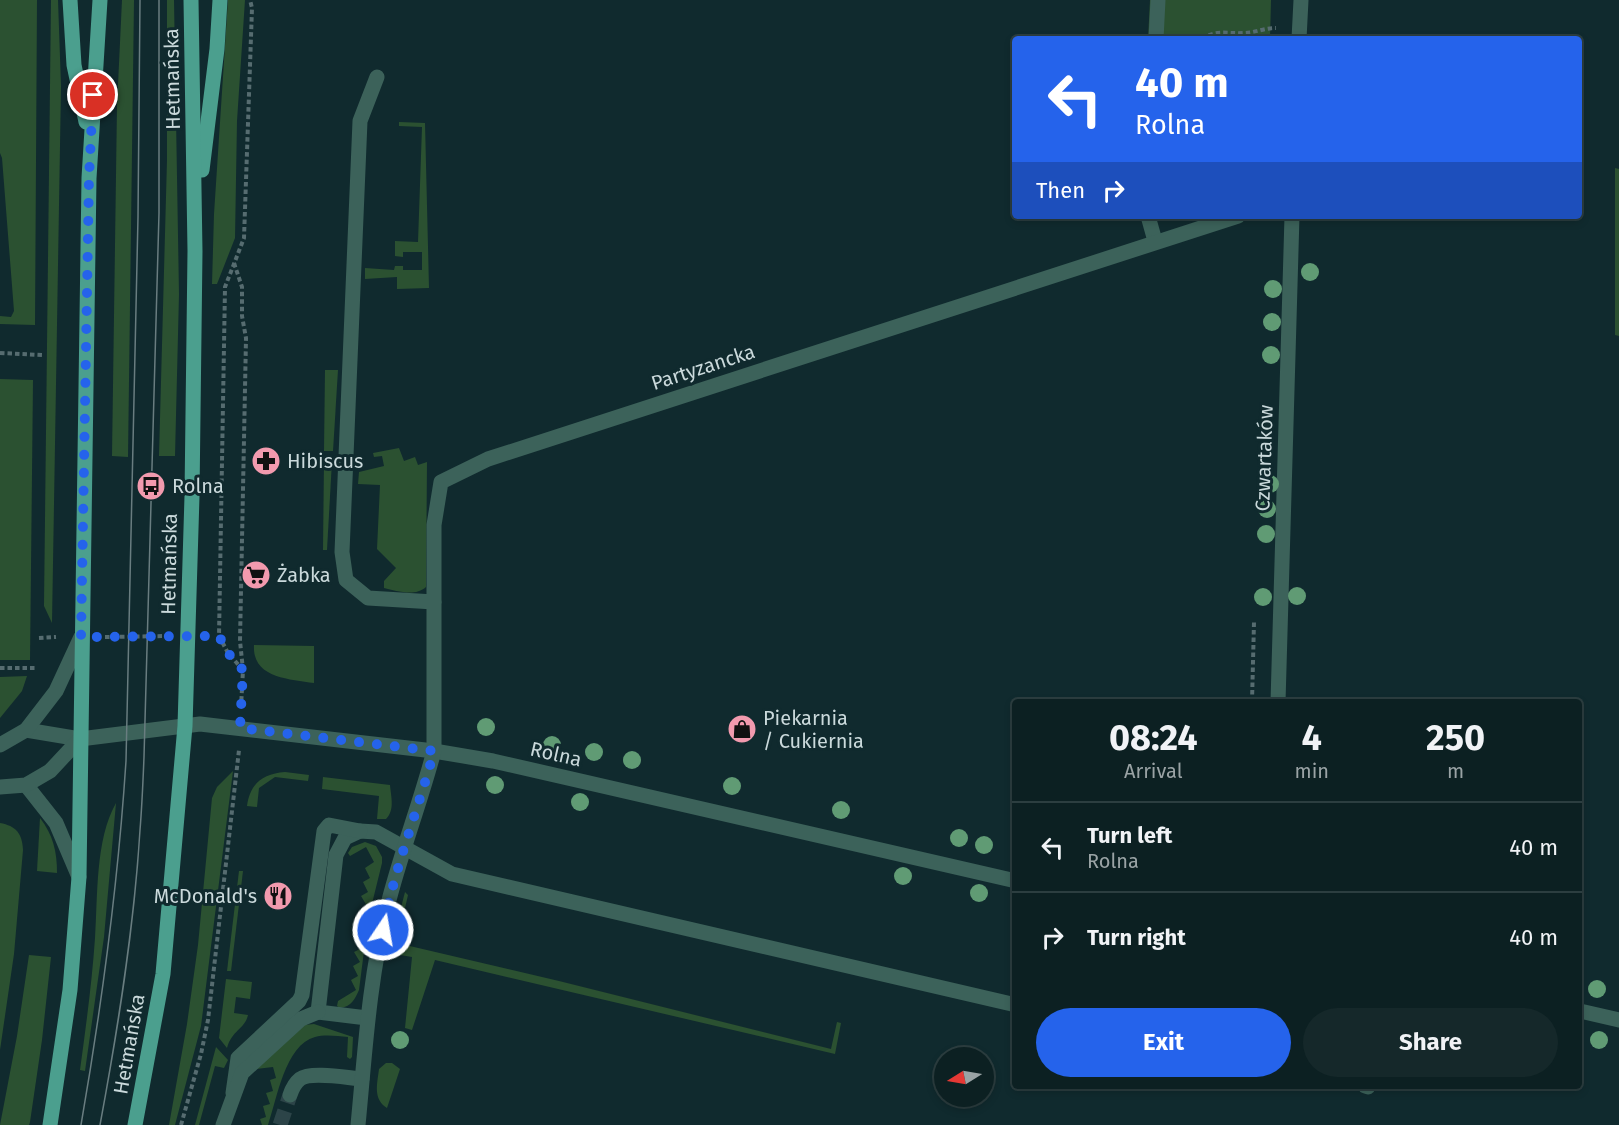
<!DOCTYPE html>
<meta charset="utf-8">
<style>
body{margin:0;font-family:"Fira Sans",sans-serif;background:#15282a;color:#f1f3f6;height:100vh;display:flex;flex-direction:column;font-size:22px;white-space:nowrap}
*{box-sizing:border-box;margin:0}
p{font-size:20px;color:#9aa3a5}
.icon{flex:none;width:33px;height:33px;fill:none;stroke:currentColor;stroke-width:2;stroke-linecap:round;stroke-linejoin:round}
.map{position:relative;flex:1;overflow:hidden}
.side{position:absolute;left:1012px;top:699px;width:570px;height:390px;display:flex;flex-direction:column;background:#0c2022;border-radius:6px;box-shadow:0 3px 9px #0003,0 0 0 2px #2c3e40}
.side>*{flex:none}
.banner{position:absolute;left:1012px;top:36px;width:570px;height:183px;border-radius:6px;box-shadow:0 3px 9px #0003,0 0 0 2px #2c3e40;background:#2563eb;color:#fff;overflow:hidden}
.needle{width:39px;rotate:259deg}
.controls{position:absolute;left:934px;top:1047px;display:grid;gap:12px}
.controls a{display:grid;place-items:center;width:60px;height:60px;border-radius:50%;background:#0c2022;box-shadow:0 3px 9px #0003,0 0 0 2px #2c3e40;font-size:30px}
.pin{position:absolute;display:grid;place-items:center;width:51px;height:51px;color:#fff;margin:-26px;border:3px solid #fff;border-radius:50%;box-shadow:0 2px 6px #0007}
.me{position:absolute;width:66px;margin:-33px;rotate:12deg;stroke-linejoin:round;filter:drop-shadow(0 0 4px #0008)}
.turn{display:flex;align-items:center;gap:21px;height:126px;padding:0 24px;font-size:27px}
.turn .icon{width:78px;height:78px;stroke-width:2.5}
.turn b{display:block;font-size:42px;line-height:51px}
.then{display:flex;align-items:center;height:57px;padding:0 24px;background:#0003;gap:12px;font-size:22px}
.eta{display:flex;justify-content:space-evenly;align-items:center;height:102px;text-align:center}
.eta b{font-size:36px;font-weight:700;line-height:42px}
.button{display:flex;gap:12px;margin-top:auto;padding:12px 24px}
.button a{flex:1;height:69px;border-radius:36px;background:#2563eb;color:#fff;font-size:24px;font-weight:700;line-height:69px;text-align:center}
.button a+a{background:#15282a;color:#f1f3f6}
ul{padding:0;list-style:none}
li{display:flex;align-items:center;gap:18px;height:90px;padding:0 24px;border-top:2px solid #2c3e40}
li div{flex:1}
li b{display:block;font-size:22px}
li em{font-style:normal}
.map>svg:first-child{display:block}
</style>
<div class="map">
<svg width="1619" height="1125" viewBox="0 0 1619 1125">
<rect width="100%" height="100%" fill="#102a2e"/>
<g fill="#2b5131">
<polygon points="0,0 37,0 35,325 0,324 0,316 11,317 14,311 2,158 0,153"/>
<polygon points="51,0 58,0 61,86 52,623 44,606"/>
<polygon points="122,0 134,0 128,457 112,456 117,106"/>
<polygon points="167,0 174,0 179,294 175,456 159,456 167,160"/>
<polygon points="228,0 245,0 237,121 235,238 217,284 212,284 214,214"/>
<polygon points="1150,0 1271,0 1270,39 1148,39"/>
<polygon points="399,122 425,123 429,288 397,289 397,277 365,279 365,268 394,270 395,266 403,266 403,270 422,270 422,252 403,252 403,257 395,256 395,241 418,242 422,127 399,126"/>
<polygon points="1615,168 1619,169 1619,336 1615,335"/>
<polygon points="325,370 338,370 333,451 324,451"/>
<polygon points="0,379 33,380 30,660 0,660"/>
<path d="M399,448L404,461L415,457L418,465L427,462L426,587C415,597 397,591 384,588V581L396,568L377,549L380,485L358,484L359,472L384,466L382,456L374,457L373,453Z"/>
<polygon points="324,461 332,461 327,550 323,550"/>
<path d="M254,645L314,646V683C289,679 252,678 254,645Z"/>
<polygon points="27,676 22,691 0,718 0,677"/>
<polygon points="233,771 201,1026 175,1125 169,1125 187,1024 198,945 212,798 217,787"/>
<path d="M285,772L309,775L308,781L275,777L259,788L257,807L247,806C250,783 263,774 285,772Z"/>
<path d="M323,777L390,785C391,797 395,810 386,819H377L379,796L322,789Z"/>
<path d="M116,803L104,937L85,1071L80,1070C86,1026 92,982 95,938C98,896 95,840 116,803Z"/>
<path d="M40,818C53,835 57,851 57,873L37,871Z"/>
<path d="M0,823C16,826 22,833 23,850L14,954L0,1050Z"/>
<path d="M365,842L376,846L382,857V863L368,920L359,990C355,999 351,1007 340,1008L337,1006L338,1001L356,990L351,980L358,976L353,966L360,962L354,952L362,948L356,938L363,934L358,924L365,920L360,910L367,906L361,896L368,892L363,882L370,878L365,868L374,862L366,847L350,856L348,853L352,847Z"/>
<polygon points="239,871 243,871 231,971 227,971"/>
<polygon points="405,892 408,895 397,943 559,981 831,1049 837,1022 841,1023 835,1054 435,960 412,1030 405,1028 412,957 394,954 391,946"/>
<polygon points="29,955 51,957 42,1040 30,1122 29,1125 0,1125 17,1036"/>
<path d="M226,979L252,982L250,999L236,997L234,1013L248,1015C245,1029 232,1030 227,1048L219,1038Z"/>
<path d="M314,1024L353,1037L352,1057L350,1059L347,1057L348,1037C337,1036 325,1034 315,1037C285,1045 277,1099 268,1125H262L260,1119L266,1117L263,1106L270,1104L266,1093L273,1091L270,1080L276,1078L273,1067L256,1069L304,1025Z"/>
<polygon points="216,1047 228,1060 224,1068 215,1066 199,1125 195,1125"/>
<path d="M386,1063H392L400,1069L387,1108C373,1099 377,1085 379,1069Z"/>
</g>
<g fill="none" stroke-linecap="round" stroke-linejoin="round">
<polyline stroke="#2c4448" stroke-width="15" stroke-dasharray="15 8" stroke-linecap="butt" points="280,1125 290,1095"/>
<g stroke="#566c70" stroke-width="4" stroke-dasharray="4.5 3" stroke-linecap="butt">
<path d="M1202,39C1216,29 1228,34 1243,33C1255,33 1263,28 1276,28"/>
<polyline points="234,263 242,287 242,316 246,338 240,641 243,670 241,707"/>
<polyline points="0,353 42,355"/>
<polyline points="105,637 167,636"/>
<polyline points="39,638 56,637"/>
<polyline points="0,668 36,668"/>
<polyline points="243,670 228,653 219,636 225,287 244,238 252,8 250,0"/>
<polyline points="1252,702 1254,622"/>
<polyline points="181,1125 201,1054 208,1020 239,750"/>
</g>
<g stroke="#3c625a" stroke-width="15">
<polyline points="1156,39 1158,0"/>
<polyline points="1299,39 1301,0"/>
<polyline points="377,77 360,121 342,552 346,580 368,598 434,602"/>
<polyline points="1148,216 1155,241"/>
<polyline points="1278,702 1292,216"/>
<polyline points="26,730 80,739 200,724 434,751 493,761 585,782 1016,881"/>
<polyline points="0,745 26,730 56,691 81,637"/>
<polyline points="26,785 56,823 79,877"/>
<polyline points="0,787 26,785 50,771 80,739"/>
<polyline points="1580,1011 1619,1020"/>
<polyline points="367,1018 318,1012 336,855 345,838 360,831 376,832 452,874 1016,1005"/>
<polyline points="1365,1086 1368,1087"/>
<polyline points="233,1093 238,1058 299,1001 302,995 324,831 329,825 360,831"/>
<path d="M290,1095C292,1089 295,1083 300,1079C311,1071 348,1078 362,1079"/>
<polyline points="223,1125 242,1073 301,1019 318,1012"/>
<path d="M358,1125C365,1053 369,979 387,908C400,855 420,804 434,751V525L441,482L488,459L1238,216"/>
</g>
<g stroke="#4b9f8e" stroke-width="15">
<polyline points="70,0 74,65 86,122"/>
<polyline points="202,170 217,49 220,0"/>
<polyline points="50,1125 70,990 79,877 89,178 100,0"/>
<polyline points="135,1125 163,974 185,726 192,496 195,251 191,0"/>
</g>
<g stroke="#697d80" stroke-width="1.5">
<path d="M81,1125C102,1004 118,884 126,761L138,217L140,0"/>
<path d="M100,1125C118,1028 134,929 140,830C142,806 143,782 144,757L159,213V0"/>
</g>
</g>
<g fill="#609b74">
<circle cx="1310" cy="272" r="9"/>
<circle cx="1273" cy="289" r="9"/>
<circle cx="1272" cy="322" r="9"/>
<circle cx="1271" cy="355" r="9"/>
<circle cx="1270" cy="484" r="9"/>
<circle cx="1267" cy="509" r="9"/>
<circle cx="1266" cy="534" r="9"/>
<circle cx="1297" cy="596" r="9"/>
<circle cx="1263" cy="597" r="9"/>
<circle cx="486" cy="727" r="9"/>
<circle cx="552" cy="745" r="9"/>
<circle cx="594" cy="752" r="9"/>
<circle cx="632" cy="760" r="9"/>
<circle cx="495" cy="785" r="9"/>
<circle cx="732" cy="786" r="9"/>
<circle cx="580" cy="802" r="9"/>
<circle cx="841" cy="810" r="9"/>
<circle cx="959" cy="838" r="9"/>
<circle cx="984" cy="845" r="9"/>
<circle cx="903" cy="876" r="9"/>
<circle cx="979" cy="893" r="9"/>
<circle cx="1597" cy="989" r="9"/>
<circle cx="400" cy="1040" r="9"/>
<circle cx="1599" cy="1040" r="9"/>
</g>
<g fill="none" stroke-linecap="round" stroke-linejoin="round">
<path stroke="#2563eb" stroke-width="10" stroke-dasharray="0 18" d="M93,95L89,178L81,637L219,636L228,653L243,670L240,728L434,751C418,811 394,869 383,930"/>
</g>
<defs>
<g id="pharmacy-disc" transform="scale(1.5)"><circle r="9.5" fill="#f29aae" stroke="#102a2e"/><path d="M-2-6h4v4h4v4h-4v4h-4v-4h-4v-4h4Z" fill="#111"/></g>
<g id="bus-disc" transform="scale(1.5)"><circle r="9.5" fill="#f29aae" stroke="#102a2e"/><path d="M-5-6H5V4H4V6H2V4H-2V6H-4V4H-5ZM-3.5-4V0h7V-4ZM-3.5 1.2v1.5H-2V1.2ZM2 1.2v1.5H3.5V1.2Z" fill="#111"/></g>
<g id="supermarket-disc" transform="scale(1.5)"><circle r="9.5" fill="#f29aae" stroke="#102a2e"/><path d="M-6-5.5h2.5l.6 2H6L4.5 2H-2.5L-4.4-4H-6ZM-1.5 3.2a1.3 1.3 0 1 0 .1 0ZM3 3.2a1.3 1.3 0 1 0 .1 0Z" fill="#111"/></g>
<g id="shop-disc" transform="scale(1.5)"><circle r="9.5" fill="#f29aae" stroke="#102a2e"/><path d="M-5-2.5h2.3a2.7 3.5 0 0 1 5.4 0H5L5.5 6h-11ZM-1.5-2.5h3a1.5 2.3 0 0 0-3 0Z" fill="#111"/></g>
<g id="restaurant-disc" transform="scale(1.5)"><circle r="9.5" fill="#f29aae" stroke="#102a2e"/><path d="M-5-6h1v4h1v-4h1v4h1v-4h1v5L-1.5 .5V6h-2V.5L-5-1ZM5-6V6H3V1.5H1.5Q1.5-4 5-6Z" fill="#111"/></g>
</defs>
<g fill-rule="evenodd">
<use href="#pharmacy-disc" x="266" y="461"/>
<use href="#bus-disc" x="151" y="486"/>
<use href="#supermarket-disc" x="256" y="575"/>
<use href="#shop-disc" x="742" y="729"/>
<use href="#restaurant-disc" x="278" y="896"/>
</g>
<g text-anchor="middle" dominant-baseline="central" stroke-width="6" stroke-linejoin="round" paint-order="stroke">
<g font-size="20" fill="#cad9db" stroke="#102a2e">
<text transform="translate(172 79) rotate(-91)">Hetmańska</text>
<text transform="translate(703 367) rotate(-18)">Partyzancka</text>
<text transform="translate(1264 458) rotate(-88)">Czwartaków</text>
<text transform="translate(169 564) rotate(-89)">Hetmańska</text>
<text transform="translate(556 754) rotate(13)">Rolna</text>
<text transform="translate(129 1044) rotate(-80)">Hetmańska</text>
</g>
<g font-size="20" fill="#cad9db" stroke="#102a2e" text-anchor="start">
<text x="287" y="461">Hibiscus</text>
<text x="172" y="486">Rolna</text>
<text x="277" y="575">Żabka</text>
<text x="763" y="718">Piekarnia<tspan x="763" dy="23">/ Cukiernia</tspan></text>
<text x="257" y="896" text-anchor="end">McDonald's</text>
</g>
</g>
</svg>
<div class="controls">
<a><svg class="needle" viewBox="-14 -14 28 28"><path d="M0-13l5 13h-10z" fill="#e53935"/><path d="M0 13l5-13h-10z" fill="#9aa3a5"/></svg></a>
</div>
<div class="pin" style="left:93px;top:95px;background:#d93025"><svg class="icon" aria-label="arrive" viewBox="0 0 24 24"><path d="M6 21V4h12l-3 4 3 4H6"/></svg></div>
<svg class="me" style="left:383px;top:930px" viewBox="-20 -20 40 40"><circle r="17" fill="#2563eb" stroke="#fff" stroke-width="3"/><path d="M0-11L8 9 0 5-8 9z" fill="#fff"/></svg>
<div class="banner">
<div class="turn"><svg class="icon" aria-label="left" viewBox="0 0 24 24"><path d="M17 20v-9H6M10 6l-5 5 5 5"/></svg><div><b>40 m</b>Rolna</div></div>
<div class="then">Then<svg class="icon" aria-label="right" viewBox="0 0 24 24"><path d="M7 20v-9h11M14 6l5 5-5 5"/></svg></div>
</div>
<section class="side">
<div class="eta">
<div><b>08:24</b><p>Arrival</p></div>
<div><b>4</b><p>min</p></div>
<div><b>250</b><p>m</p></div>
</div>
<ul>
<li><svg class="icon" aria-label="left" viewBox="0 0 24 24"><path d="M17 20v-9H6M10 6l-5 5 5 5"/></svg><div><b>Turn left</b><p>Rolna</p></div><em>40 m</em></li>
<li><svg class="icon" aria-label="right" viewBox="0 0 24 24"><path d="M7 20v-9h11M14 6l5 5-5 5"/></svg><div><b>Turn right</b></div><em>40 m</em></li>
</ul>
<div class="button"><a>Exit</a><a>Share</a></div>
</section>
</div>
